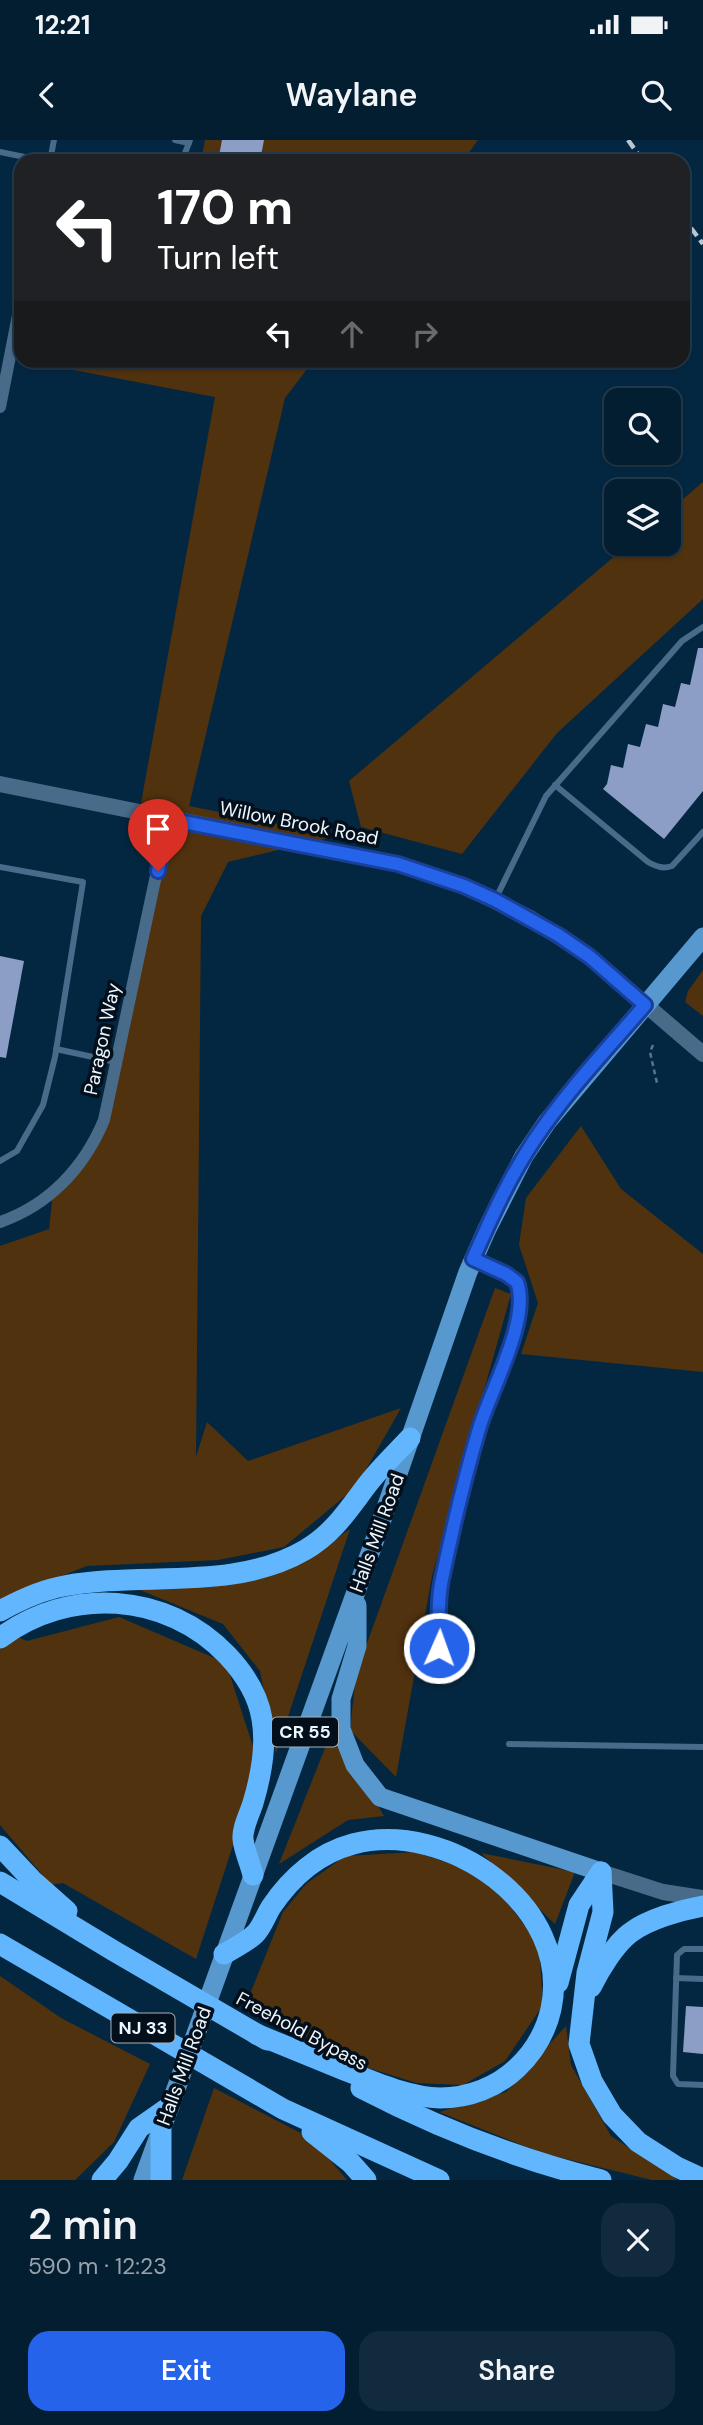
<!DOCTYPE html>
<meta charset="utf-8">
<style>
body{margin:0;font-family:"DM Sans",sans-serif;background:#112a3d;color:#f1f3f6;height:100vh;display:flex;flex-direction:column;font-size:26px;white-space:nowrap}
*{box-sizing:border-box;margin:0}
p{font-size:23px;color:#97a2ab}
.icon{flex:none;width:38px;height:38px;fill:none;stroke:currentColor;stroke-width:2;stroke-linecap:round;stroke-linejoin:round}
.map{position:relative;height:2040px;overflow:hidden}
.side{display:flex;flex-direction:column;background:#031d31;flex:1}
.side>*{flex:none}
.top-card{position:absolute;left:14px;top:14px;width:676px;height:214px;border-radius:21px;box-shadow:0 2px 5px #0004,0 0 0 2px #243b4d;background:#202124;color:#fff;overflow:hidden}
.tools{position:absolute;left:604px;top:248px;display:grid;gap:14px}
.tools a{display:grid;place-items:center;width:77px;height:77px;border-radius:14px;background:#031d31;box-shadow:0 2px 5px #0004,0 0 0 2px #243b4d;font-size:35px}
.pin{position:absolute;display:grid;place-items:center;width:60px;height:60px;color:#fff;margin:-72px -30px;border-radius:50% 50% 50% 0;rotate:-45deg;box-shadow:0 0 7px #0007}
.pin .icon{rotate:45deg}
.me{position:absolute;width:77px;margin:-38px;rotate:2deg;stroke-linejoin:round;filter:drop-shadow(0 0 5px #0008)}
.turn{display:flex;align-items:center;gap:24px;height:147px;padding:0 28px;font-size:32px}
.turn .icon{width:91px;height:91px;stroke-width:2.5}
.turn b{display:block;font-size:49px;line-height:60px}
.lanes{display:flex;align-items:center;height:66px;padding:0 28px;background:#0003;justify-content:center;gap:35px;direction:ltr}
.lanes .off{opacity:.35}
.round{display:grid;place-items:center;flex:none;width:74px;height:74px;border-radius:21px;background:#112a3d}
.headline{display:flex;align-items:center;justify-content:space-between;height:119px;padding:0 28px}
h1{font-size:42px;font-weight:600;line-height:52px}
.cta{display:flex;gap:14px;margin-top:auto;padding:14px 28px}
.cta a{flex:1;height:80px;border-radius:21px;background:#2563eb;color:#fff;font-size:28px;font-weight:600;line-height:80px;text-align:center}
.cta a+a{background:#112a3d;color:#f1f3f6}
.status{display:flex;justify-content:space-between;align-items:center;height:49px;padding:0 35px;background:#031d31;direction:ltr}
.status svg{height:19px;fill:currentColor}
header{display:flex;justify-content:space-between;align-items:center;height:91px;padding:0 28px;background:#031d31;font-size:32px;font-weight:600}
.map>svg:first-child{display:block}
</style>
<div class="status"><b>12:21</b><svg viewBox="0 0 49 12"><path d="M0 12V9h3v3zM5 12V6h3v6zM10 12V3h3v9zM15 12V0h3v12zM26 1h20v11H26zM47 4h2v5h-2z"/></svg></div>
<header><svg class="icon" aria-label="back" viewBox="0 0 24 24"><path d="M15 5l-7 7 7 7"/></svg>Waylane<svg class="icon" aria-label="search" viewBox="0 0 24 24"><circle cx="10" cy="10" r="6"/><path d="M15 15l6 6"/></svg></header>
<div class="map">
<svg width="703" height="2040" viewBox="0 0 703 2040">
<rect width="100%" height="100%" fill="#042741"/>
<g fill="#51320e">
<polygon points="205,0 478,0 463,21 201,21"/>
<polygon points="21,220 313,221 285,258 189,666 337,696 228,722 201,776 196,1317 207,1282 248,1321 401,1268 356,1347 284,1407 218,1420 87,1426 0,1460 0,1106 49,1089 53,1052 106,981 171,681 139,674 215,257"/>
<polygon points="703,342 703,459 557,593 462,714 361,687 349,641 629,404 668,404 669,371"/>
<polygon points="703,830 703,876 685,862 688,851"/>
<polygon points="581,986 621,1049 703,1114 703,1232 521,1214 538,1163 519,1105 526,1058"/>
<polygon points="495,1148 511,1154 432,1436 396,1637 350,1590 356,1534"/>
<polygon points="350,1389 276,1613 260,1531 223,1484 130,1446 310,1417"/>
<polygon points="119,1477 226,1523 259,1625 196,1819 63,1743 51,1745 0,1685 0,1506 13,1495 27,1501"/>
<polygon points="333,1588 384,1676 348,1680 279,1724"/>
<polygon points="415,1712 466,1729 504,1758 539,1805 543,1865 505,1921 463,1945 417,1943 352,1923 246,1864 283,1772 306,1744 345,1716"/>
<polygon points="481,1713 575,1732 555,1784"/>
<polygon points="0,1836 61,1878 150,1924 114,2002 75,2040 0,2040"/>
<polygon points="566,1886 571,1925 611,1996 678,2040 652,2040 542,2013 439,1972 506,1952"/>
<polygon points="214,1948 312,1999 347,2040 182,2040"/>
</g>
<g fill="#8c9dc6">
<polygon points="222,0 264,0 260,21 218,21"/>
<polygon points="698,508 703,508 703,651 664,699 603,649 607,644 611,625 623,628 628,604 640,607 646,584 658,587 663,564 675,567 681,543 690,545"/>
<polygon points="0,816 24,821 6,918 0,917"/>
<polygon points="686,1866 703,1867 703,1914 683,1912"/>
</g>
<g fill="none" stroke-linecap="round" stroke-linejoin="round">
<polyline stroke="#5b7487" stroke-width="2.5" stroke-dasharray="5 3.5" stroke-linecap="butt" points="653,905 650,912 657,943"/>
<g stroke="#486b89" stroke-width="6">
<polyline points="175,0 189,3"/>
<polyline points="0,12 44,21"/>
<polyline points="50,21 54,0"/>
<polyline points="182,21 190,0"/>
<path d="M555,645L648,722C657,727 663,729 672,726L703,692"/>
<polyline points="0,727 83,742 55,917 43,965 17,1011 0,1021"/>
<polyline points="495,760 546,656 682,501 703,487"/>
<polyline points="56,909 116,922"/>
<path d="M438,1508C439,1486 437,1461 442,1439C452,1391 464,1336 479,1289C490,1252 531,1178 517,1142L506,1134L475,1120"/>
<polyline points="509,1604 703,1607"/>
<polyline points="703,1809 684,1809 677,1815 673,1936 678,1944 703,1945"/>
<polyline points="676,1838 703,1839"/>
</g>
<g stroke="#486b89" stroke-width="12">
<polyline points="0,267 21,160"/>
<path d="M0,1082C49,1065 84,1028 104,980L168,679"/>
</g>
<g stroke="#486b89" stroke-width="16">
<polyline points="0,644 398,724 464,746 530,778 590,817 703,914"/>
<polyline points="601,1732 663,1752 703,1758"/>
</g>
<g stroke="#5798cf" stroke-width="19">
<polyline points="357,1465 357,1506 341,1559 341,1589 355,1625 380,1657 601,1732"/>
<polyline points="143,2040 378,1391 468,1132 487,1089 524,1016 547,982 703,797"/>
</g>
<g stroke="#61b6fd" stroke-width="21">
<path d="M0,1471C20,1460 41,1450 64,1446C142,1431 233,1452 305,1410C333,1394 348,1370 367,1345C380,1328 396,1313 410,1298"/>
<path d="M0,1498C69,1446 167,1452 227,1515C244,1533 258,1554 262,1579C267,1607 261,1636 253,1663C250,1673 242,1688 243,1699C244,1710 250,1723 253,1735"/>
<polyline points="0,1706 32,1740 67,1771"/>
<polyline points="601,1732 603,1772 587,1833 579,1904 592,1941 612,1975 638,2002 677,2027 703,2039"/>
<polyline points="0,1742 114,1811 267,1900"/>
<polyline points="0,1804 283,1969 439,2040"/>
<path d="M224,1814C234,1808 247,1802 255,1794C262,1787 266,1775 271,1767C291,1737 319,1713 353,1704C447,1679 573,1766 551,1869C546,1891 534,1912 517,1928C497,1947 469,1958 440,1958C407,1957 375,1942 344,1930C315,1918 286,1906 256,1894"/>
<polyline points="558,1843 579,1765 601,1732"/>
<path d="M591,1847C599,1831 615,1804 630,1793C648,1779 681,1770 703,1766"/>
<path d="M361,1948C438,1988 517,2019 601,2040"/>
<polyline points="161,1991 161,2040"/>
<polyline points="312,1992 351,2023 366,2040"/>
<polyline points="102,2040 118,2021 139,1988 169,1967"/>
</g>
<g stroke="#b9c7d2" stroke-width="4.5" stroke-dasharray="10 5" stroke-linecap="butt">
<polyline points="628,0 643,21"/>
<polyline points="682,76 703,104"/>
</g>
</g>
<g fill="none" stroke-linecap="round" stroke-linejoin="round">
<g stroke="#184099" stroke-width="18">
<path id="route" d="M158,731L168,679L398,724L464,746L495,760L558,795L590,817L645,865C608,908 567,951 535,999C510,1036 491,1078 473,1119L506,1134L517,1142C531,1179 490,1251 479,1289C465,1336 452,1391 442,1439C437,1461 439,1486 439,1508"/>
</g>
<use href="#route" stroke="#2563eb" stroke-width="12"/>
</g>
<g text-anchor="middle" dominant-baseline="central" stroke-width="7" stroke-linejoin="round" paint-order="stroke">
<g fill="#030f1b" stroke="#a8b1b9" stroke-width="2">
<rect x="272" y="1577.5" width="66" height="29" rx="5"/>
<rect x="111.5" y="1873.5" width="63" height="29" rx="5"/>
</g>
<g font-size="18" font-weight="bold" fill="#eef6fd">
<text x="305" y="1592">CR 55</text>
<text x="143" y="1888">NJ 33</text>
</g>
<g font-size="19" fill="#eef6fd" stroke="#030f1b">
<text transform="translate(299 683) rotate(11)">Willow Brook Road</text>
<text transform="translate(102 899) rotate(-78)">Paragon Way</text>
<text transform="translate(377 1393) rotate(-70)">Halls Mill Road</text>
<text transform="translate(302 1891) rotate(28)">Freehold Bypass</text>
<text transform="translate(184 1926) rotate(-70)">Halls Mill Road</text>
</g>
</g>
</svg>
<div class="tools">
<a><svg class="icon" aria-label="search" viewBox="0 0 24 24"><circle cx="10" cy="10" r="6"/><path d="M15 15l6 6"/></svg></a>
<a><svg class="icon" aria-label="layers" viewBox="0 0 24 24"><path d="M12 4l9 5-9 5-9-5zM3 14l9 5 9-5"/></svg></a>
</div>
<div class="pin" style="left:158px;top:731px;background:#d93025"><svg class="icon" aria-label="arrive" viewBox="0 0 24 24"><path d="M6 21V4h12l-3 4 3 4H6"/></svg></div>
<svg class="me" style="left:439px;top:1508px" viewBox="-20 -20 40 40"><circle r="17" fill="#2563eb" stroke="#fff" stroke-width="3"/><path d="M0-11L8 9 0 5-8 9z" fill="#fff"/></svg>
<div class="top-card">
<div class="turn"><svg class="icon" aria-label="left" viewBox="0 0 24 24"><path d="M17 20v-9H6M10 6l-5 5 5 5"/></svg><div><b>170 m</b>Turn left</div></div>
<div class="lanes"><svg class="icon" aria-label="left" viewBox="0 0 24 24"><path d="M17 20v-9H6M10 6l-5 5 5 5"/></svg><svg class="icon off" aria-label="ahead" viewBox="0 0 24 24"><path d="M12 20V5M6 11l6-6 6 6"/></svg><svg class="icon off" aria-label="right" viewBox="0 0 24 24"><path d="M7 20v-9h11M14 6l5 5-5 5"/></svg></div>
</div>
</div>
<section class="side">
<div class="headline"><div><h1>2 min</h1><p>590 m · 12:23</p></div><a class="round"><svg class="icon" aria-label="close" viewBox="0 0 24 24"><path d="M6 6l12 12M18 6L6 18"/></svg></a></div>
<div class="cta"><a>Exit</a><a>Share</a></div>
</section>
